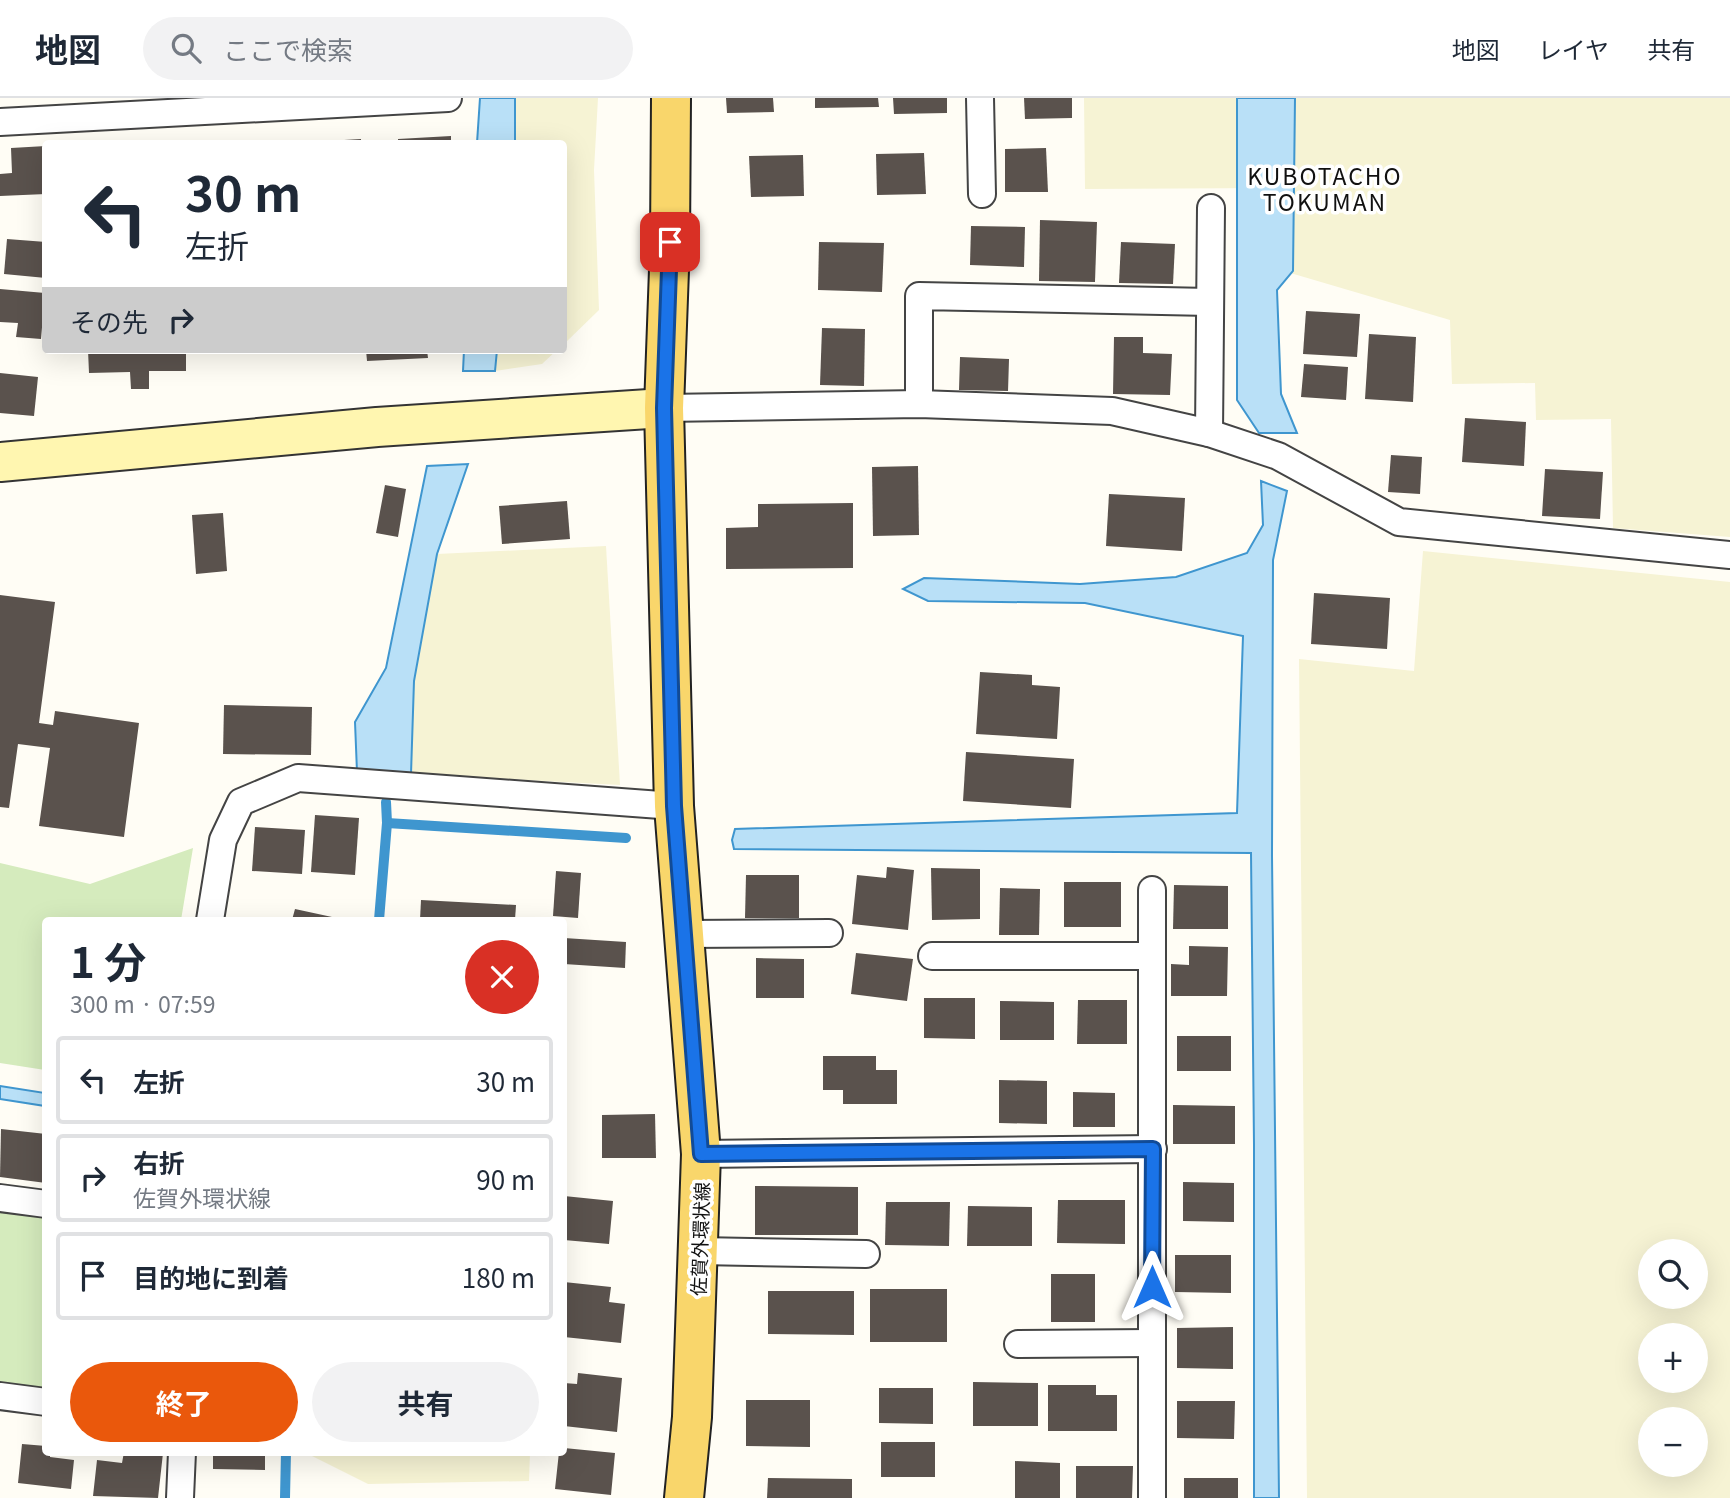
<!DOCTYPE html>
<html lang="ja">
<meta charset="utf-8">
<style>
body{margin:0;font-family:Georgia,"Noto Sans JP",serif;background:#f2f2f3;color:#1f2937;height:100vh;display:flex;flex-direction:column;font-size:26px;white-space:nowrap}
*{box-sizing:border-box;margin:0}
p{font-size:23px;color:#747a83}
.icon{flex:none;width:38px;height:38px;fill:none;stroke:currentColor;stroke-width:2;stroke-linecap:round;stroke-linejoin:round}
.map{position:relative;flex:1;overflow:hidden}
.drawer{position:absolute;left:42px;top:819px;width:525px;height:539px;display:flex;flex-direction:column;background:#fff;border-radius:7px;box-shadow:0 7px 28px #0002}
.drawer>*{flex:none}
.top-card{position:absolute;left:42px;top:42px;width:525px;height:214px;border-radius:7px;box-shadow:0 7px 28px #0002;background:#fff;color:#1f2937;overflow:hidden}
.tools{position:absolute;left:1638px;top:1141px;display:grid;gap:14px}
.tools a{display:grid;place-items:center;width:70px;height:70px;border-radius:50%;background:#fff;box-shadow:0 7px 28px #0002;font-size:35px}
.pin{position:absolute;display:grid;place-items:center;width:60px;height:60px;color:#fff;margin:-30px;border-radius:14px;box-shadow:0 4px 10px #0006}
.me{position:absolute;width:77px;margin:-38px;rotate:0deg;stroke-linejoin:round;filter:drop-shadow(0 0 5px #0008)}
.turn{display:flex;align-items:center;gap:24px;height:147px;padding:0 28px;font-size:32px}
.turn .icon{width:91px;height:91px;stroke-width:2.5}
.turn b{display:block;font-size:49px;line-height:60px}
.then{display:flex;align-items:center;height:66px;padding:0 28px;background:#0003;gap:14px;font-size:26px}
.round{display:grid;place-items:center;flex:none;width:74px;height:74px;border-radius:37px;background:#f2f2f3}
.head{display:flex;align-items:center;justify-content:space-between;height:119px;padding:0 28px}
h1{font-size:42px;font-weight:700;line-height:52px}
.primary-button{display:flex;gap:14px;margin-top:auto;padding:14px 28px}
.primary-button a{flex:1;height:80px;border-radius:42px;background:#ea580c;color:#fff;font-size:28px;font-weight:700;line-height:80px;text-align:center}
.primary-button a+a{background:#f2f2f3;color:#1f2937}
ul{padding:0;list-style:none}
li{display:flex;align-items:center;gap:21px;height:88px;margin:0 14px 10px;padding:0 14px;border:4px solid #e0e1e3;border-radius:7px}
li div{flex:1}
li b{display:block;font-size:26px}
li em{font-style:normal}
header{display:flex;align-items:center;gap:42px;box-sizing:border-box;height:98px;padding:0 35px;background:#fff;border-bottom:2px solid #e0e1e3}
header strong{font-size:33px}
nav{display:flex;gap:38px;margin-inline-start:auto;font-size:24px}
.search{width:490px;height:63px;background:#f2f2f3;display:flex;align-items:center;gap:18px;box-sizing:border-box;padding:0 24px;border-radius:38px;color:#747a83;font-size:26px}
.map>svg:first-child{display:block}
</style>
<header>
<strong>地図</strong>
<div class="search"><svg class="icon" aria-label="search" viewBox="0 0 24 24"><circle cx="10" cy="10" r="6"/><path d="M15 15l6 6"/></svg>ここで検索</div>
<nav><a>地図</a><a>レイヤ</a><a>共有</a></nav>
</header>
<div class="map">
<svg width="1730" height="1400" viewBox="0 0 1730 1400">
<rect width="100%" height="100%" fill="#fffdf5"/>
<g fill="#f6f3d4" fill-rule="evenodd">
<polygon points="515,0 598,0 594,72 599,212 564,246 564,46 515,45"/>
<polygon points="1084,0 1730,0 1730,439 1613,430 1611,321 1536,322 1535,285 1452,286 1450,222 1270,169 1270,90 1085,91"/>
<polygon points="497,252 557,252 542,266 495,273"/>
<polygon points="606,448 620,687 411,676 414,583 437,456"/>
<path d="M1423,453L1730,484V1400H1307L1299,561L1414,573ZM1650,1153H1696V1199H1650ZM1696,1237V1283H1650V1237ZM1696,1321V1367H1650V1321Z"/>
<polygon points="306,1355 530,1355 529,1383 368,1386"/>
</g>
<g fill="#d5ebbd">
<polygon points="193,750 181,822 46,822 45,972 0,965 0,765 90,786"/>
<polygon points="0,1112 45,1119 45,1293 0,1287"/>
</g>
<g fill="#b9e0f7" stroke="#3f96cf" stroke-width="2">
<polygon points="480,0 515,0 515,45 477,45"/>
<polygon points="1237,0 1295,0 1293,173 1277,192 1281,296 1297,335 1259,335 1237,302"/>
<polygon points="464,252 497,252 495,273 463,273"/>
<polygon points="468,366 437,456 414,583 411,676 357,674 355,624 386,570 427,368"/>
<polygon points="1261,383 1287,393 1273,462 1272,758 1279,1400 1254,1400 1254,1047 1251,755 734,751 732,742 735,731 1237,715 1243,538 1085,505 928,503 903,491 924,480 1080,486 1176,479 1247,455 1263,427"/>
<polygon points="0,988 45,995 45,1008 0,1001"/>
</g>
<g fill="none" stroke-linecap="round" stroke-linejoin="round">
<g stroke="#3f96cf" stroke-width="10">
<polyline points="387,725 626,740"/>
<polyline points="379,822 387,725 386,704"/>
<polyline points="285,1400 286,1354"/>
</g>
</g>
<g fill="#5a524d">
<polygon points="726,0 773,0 774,14 727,15"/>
<polygon points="815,0 878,0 879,9 815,10"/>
<polygon points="893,0 947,0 947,15 894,16"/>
<polygon points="1024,0 1072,0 1072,20 1025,21"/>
<polygon points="451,38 451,46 398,46 398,41"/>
<polygon points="361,41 361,46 327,46 327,43"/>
<polygon points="46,48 46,96 0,98 0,76 12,75 11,50"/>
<polygon points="1046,50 1048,94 1005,94 1005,51"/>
<polygon points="924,55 926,96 877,97 876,56"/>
<polygon points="803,57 804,98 751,99 749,58"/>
<polygon points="1040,122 1097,124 1095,184 1039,183"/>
<polygon points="971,128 1025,129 1024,169 970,167"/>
<polygon points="7,141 46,144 46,180 4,176"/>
<polygon points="819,144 884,145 882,194 818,192"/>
<polygon points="1121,144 1175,146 1173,186 1119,185"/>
<polygon points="0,191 45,195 41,241 16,239 18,225 0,224"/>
<polygon points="1306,213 1360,216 1357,259 1303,256"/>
<polygon points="822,230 865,231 864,288 820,287"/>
<polygon points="1369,236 1416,239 1413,304 1365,301"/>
<polygon points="1114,239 1143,239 1143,255 1172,256 1170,297 1113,296"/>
<polygon points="88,252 186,252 186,273 149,273 149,291 131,291 130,274 89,275"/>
<polygon points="366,252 427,252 428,260 367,263"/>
<polygon points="960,259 1009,261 1008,293 959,292"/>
<polygon points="1304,266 1348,269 1346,302 1301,299"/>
<polygon points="0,275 38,279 34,318 0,315"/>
<polygon points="1465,320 1526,324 1524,368 1462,364"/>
<polygon points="1391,357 1422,359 1420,396 1388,394"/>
<polygon points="918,368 919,437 873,438 872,369"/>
<polygon points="1545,371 1603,374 1600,421 1542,418"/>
<polygon points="385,387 406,391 398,439 376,435"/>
<polygon points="1109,396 1185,400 1182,453 1106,448"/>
<polygon points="567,403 570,441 502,446 499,408"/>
<polygon points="853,405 853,470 726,471 726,430 758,429 758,406"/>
<polygon points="223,415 227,473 196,476 192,417"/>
<polygon points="1314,495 1390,500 1387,551 1311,546"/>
<polygon points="0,497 55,504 39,625 53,627 55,613 139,625 124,739 39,728 50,650 18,646 9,710 0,709"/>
<polygon points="980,574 1032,577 1032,587 1060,589 1057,641 976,636"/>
<polygon points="224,607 312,609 311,657 223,656"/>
<polygon points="966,654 1074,661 1071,710 963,703"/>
<polygon points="315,717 359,720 355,777 311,774"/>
<polygon points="255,729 305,732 302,776 252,773"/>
<polygon points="887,769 914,772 908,832 852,826 857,777 886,780"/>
<polygon points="931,770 980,771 980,821 932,822"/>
<polygon points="556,773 581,775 578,820 553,818"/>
<polygon points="746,777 799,777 799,820 745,820"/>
<rect x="1064" y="784" width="57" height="45"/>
<polygon points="1174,787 1228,788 1228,831 1173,831"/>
<polygon points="1000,790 1040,791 1039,837 999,837"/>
<polygon points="421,802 516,807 515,822 420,822"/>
<polygon points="295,811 332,819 332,822 292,822"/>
<polygon points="564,840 626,844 625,870 564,866"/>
<polygon points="1189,848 1228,849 1227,898 1171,898 1171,866 1189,867"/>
<polygon points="856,855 913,861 907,903 851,896"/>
<polygon points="756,860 804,861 804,900 756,900"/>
<polygon points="924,900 975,900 975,941 924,940"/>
<polygon points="1078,902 1127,902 1127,946 1077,946"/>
<polygon points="1000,903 1054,904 1054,942 1000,942"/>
<rect x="1177" y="938" width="54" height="35"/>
<polygon points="823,958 876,958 876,972 897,972 897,1006 843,1006 843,992 823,992"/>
<polygon points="999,982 1047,983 1047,1026 999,1025"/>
<polygon points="1073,994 1115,995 1115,1029 1073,1029"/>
<polygon points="1173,1007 1235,1008 1235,1046 1173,1046"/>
<polygon points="655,1016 656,1060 602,1060 602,1017"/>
<polygon points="1,1031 46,1036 46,1085 0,1079"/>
<polygon points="1183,1084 1234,1085 1234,1124 1183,1123"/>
<polygon points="755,1088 858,1089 858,1137 755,1137"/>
<polygon points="564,1098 613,1103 609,1146 564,1142"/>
<polygon points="1058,1102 1125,1102 1125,1146 1057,1145"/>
<polygon points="886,1104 950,1104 949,1148 885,1147"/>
<polygon points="968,1108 1032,1109 1032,1148 967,1148"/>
<polygon points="1175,1157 1231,1157 1231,1195 1175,1194"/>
<rect x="1051" y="1176" width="44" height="48"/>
<polygon points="564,1184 611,1189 609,1204 625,1206 621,1245 564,1239"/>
<rect x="870" y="1191" width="77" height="53"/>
<polygon points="768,1193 854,1193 854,1237 768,1236"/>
<polygon points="1233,1229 1233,1271 1177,1270 1177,1230"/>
<polygon points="578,1275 622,1280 617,1334 564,1328 564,1285 577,1286"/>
<polygon points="973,1284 1038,1285 1038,1328 973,1328"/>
<polygon points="1048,1287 1096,1287 1096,1297 1117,1297 1117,1333 1048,1333"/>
<polygon points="879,1290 933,1290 933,1326 879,1325"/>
<polygon points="746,1302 810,1302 810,1349 746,1348"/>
<polygon points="1177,1303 1235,1303 1234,1341 1177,1340"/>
<rect x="881" y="1344" width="54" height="35"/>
<polygon points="22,1346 46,1348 46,1354 50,1354 50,1359 74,1362 71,1391 18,1385"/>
<polygon points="564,1350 615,1355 611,1397 555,1391 559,1354 564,1354"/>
<polygon points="124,1354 163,1355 158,1400 93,1398 97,1362 122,1365"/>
<polygon points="213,1354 265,1354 265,1372 213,1371"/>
<polygon points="1015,1363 1060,1365 1060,1400 1015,1400"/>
<polygon points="1076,1368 1133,1368 1132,1400 1076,1400"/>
<polygon points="768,1380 852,1381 852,1400 767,1400"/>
<rect x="1184" y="1380" width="54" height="20"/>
</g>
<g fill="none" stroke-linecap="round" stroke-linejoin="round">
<g stroke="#444" stroke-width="30">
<g id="street">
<polyline points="980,0 982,96"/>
<polyline points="0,24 448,0"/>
<polyline points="919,306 919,198 1210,204"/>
<polyline points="664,310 919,306 1112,313 1209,335 1278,358 1399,424 1730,457"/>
<polyline points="1209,335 1211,110"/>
<polyline points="210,822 223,742 241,704 298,680 674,708"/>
<polyline points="684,836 829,835"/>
<polyline points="932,858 1152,858"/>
<polyline points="701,1056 1153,1051"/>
<polyline points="0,1100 46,1106"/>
<polyline points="699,1153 866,1156"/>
<polyline points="1018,1246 1152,1245"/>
<polyline points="0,1298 46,1304"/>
<polyline points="180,1400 182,1354"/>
<polyline points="1152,1400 1152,792"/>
</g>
</g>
<g stroke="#333" stroke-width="42">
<polyline id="secondary" points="0,364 377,329 664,310"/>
</g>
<g stroke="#222" stroke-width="42">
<polyline id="primary" points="671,0 670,144 664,310 674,708 701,1056 692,1319 684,1400"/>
</g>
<use href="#street" stroke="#fff" stroke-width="26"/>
<use href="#secondary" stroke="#fff6b0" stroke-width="38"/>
<use href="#primary" stroke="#f9d66b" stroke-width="38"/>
</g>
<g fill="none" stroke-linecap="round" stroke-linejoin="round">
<g stroke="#114b97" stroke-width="18">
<polyline id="route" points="670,144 664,310 674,708 701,1056 1153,1051 1152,1189"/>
</g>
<use href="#route" stroke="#1a73e8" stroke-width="12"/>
</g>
<g text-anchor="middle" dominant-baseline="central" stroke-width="7" stroke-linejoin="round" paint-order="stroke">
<g font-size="19" fill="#111" stroke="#fff">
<text transform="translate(699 1141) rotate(-88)">佐賀外環状線</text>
</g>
<g font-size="23" letter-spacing="2" fill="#111" stroke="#fff">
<text x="1325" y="77">KUBOTACHO<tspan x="1325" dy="26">TOKUMAN</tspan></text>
</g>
</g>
</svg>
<div class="tools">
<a><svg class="icon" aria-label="search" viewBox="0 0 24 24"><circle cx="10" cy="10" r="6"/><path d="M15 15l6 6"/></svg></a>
<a>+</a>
<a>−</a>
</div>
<div class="pin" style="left:670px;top:144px;background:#d93025"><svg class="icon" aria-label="arrive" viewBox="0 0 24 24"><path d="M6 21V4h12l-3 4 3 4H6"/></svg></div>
<svg class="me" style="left:1152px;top:1189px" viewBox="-20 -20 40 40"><path d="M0-17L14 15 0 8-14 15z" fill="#1a73e8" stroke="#fff" stroke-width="4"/></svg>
<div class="top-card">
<div class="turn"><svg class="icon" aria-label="left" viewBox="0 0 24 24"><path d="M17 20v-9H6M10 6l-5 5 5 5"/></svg><div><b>30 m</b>左折</div></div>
<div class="then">その先<svg class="icon" aria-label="right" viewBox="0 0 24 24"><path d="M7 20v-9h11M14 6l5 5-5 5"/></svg></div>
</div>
<section class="drawer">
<div class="head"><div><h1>1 分</h1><p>300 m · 07:59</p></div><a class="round" style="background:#d93025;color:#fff"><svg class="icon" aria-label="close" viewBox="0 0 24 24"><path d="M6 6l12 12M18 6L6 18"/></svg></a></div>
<ul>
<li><svg class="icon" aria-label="left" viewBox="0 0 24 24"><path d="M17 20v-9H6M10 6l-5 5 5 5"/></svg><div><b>左折</b></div><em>30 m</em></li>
<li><svg class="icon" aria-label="right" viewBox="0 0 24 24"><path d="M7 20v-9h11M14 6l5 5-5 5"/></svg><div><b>右折</b><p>佐賀外環状線</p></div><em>90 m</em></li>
<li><svg class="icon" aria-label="arrive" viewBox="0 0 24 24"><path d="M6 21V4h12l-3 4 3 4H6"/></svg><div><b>目的地に到着</b></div><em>180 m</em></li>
</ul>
<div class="primary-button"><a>終了</a><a>共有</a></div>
</section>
</div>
